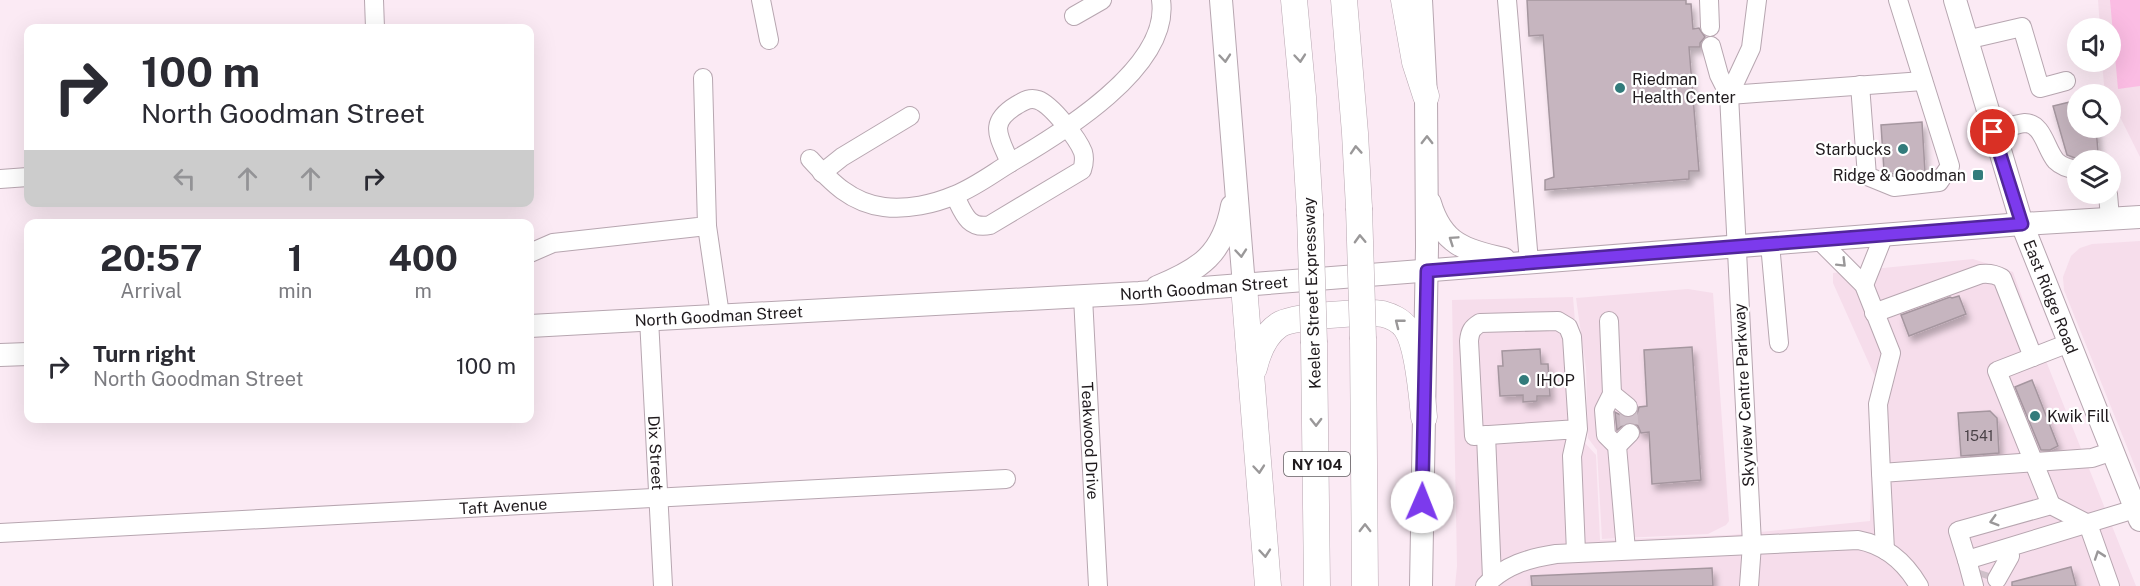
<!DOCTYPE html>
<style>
body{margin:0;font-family:"Public Sans",sans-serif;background:#f2f2f3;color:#2b2b33;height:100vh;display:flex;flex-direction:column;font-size:22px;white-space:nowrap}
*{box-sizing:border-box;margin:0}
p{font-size:20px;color:#7c7c81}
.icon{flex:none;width:33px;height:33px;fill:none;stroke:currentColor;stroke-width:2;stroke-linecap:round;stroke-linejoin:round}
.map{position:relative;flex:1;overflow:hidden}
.side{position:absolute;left:24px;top:219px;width:510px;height:204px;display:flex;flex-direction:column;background:#fff;border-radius:12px;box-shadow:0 6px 24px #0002}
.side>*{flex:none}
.banner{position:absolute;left:24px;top:24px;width:510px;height:183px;border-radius:12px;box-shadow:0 6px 24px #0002;background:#fff;color:#2b2b33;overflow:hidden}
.tools{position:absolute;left:2067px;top:18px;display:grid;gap:12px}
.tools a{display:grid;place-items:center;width:54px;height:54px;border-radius:50%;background:#fff;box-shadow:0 6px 24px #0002;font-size:30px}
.pin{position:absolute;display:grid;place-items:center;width:51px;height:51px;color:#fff;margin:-26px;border:3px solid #fff;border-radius:50%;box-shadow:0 2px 6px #0007}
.me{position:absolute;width:66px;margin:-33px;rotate:1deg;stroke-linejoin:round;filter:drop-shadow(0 0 4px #0008)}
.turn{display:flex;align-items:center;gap:21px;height:126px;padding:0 18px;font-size:27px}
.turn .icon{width:78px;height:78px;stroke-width:2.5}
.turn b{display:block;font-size:42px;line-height:51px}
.lanes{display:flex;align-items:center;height:57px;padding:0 18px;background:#0003;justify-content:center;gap:30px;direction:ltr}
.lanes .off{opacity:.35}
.eta{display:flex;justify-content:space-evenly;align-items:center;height:102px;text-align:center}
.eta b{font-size:36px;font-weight:700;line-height:42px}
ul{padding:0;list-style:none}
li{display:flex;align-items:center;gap:18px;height:90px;padding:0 18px}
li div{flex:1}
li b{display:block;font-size:22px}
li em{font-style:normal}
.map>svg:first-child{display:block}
</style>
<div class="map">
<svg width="2140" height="586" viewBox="0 0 2140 586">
<defs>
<filter id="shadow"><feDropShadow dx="3.5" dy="6" stdDeviation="3" flood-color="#0004"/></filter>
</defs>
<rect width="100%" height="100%" fill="#fbeaf4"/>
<g fill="#f6ddeb">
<polygon points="2098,0 2140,0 2140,157 2104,85 2102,62 2110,62 2110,28 2100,28"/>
<polygon points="2140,241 2140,479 2064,290 2063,277 2071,256 2080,248 2092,244"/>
<polygon points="1973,259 2013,272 2034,331 2136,586 1455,586 1457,566 1452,300 1573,297 1585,443 1596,455 1600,540 1731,535 1870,521 1876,379 1833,283 1833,273"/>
<polygon points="1688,289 1713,293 1729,521 1726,525 1708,534 1602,539 1597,450 1588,438 1586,369 1576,298"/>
</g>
<polygon fill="#fbbce3" points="2110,0 2140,0 2140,86 2118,89"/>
<g fill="#c6b5bf" stroke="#a5969f" stroke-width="1.5" filter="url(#shadow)">
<polygon points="1527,0 1686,0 1686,4 1691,4 1693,29 1699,28 1705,37 1700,43 1700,47 1689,47 1699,171 1689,171 1689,179 1545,190 1545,180 1554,177 1543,35 1529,36"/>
<polygon points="2078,100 2078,128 2096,128 2098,152 2075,158 2067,155 2053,106"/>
<polygon points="1922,122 1925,172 1892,174 1884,171 1881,125"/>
<polygon points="1959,296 1966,314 1909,336 1901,315 1950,297 1952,298"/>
<polygon points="1692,347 1701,480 1652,484 1649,432 1641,433 1638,426 1632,422 1627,422 1617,430 1615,412 1626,418 1631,418 1637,414 1639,407 1647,406 1644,350"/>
<polygon points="1540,349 1541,364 1548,364 1550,396 1537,396 1537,401 1523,402 1523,395 1500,396 1498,366 1503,366 1502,351"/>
<polygon points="2032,380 2058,446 2050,450 2041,450 2015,387"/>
<polygon points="1990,411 1997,418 1999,453 1961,456 1958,413"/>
<polygon points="2071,567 2076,586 2012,586 2012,582"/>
<polygon points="1712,568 1713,586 1532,586 1531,576"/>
</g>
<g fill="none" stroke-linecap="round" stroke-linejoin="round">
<g stroke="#cfc0c9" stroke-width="18" stroke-dasharray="18 9" stroke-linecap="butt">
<polyline points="1628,407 1630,433"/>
<polyline points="1981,577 1983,571"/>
</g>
<g stroke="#b7a6b0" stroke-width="20">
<g id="minor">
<polyline points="374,0 375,28"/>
<polyline points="761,0 769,40"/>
<polyline points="1507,0 1529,262"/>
<polyline points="1709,0 1710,27"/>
<polyline points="1074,16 1102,0"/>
<polyline points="1966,40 2022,27 2040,88 2066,81"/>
<polyline points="1711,46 1719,75 1729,95 1923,81"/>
<polyline points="1860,85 1867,176 1894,187 1939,182 1950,166 1898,0"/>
<path d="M1993,132C2003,129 2015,124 2025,123C2043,123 2046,150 2056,161C2062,167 2070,169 2078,170"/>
<path d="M810,159C831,182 851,203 884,207C907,210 934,204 955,195C975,187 992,174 1010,163C1060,134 1171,67 1161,0"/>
<polyline points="822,173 842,157 910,116"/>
<polyline points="0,179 28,177"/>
<polyline points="2108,194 2110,218"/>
<path d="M955,196C963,212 968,230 990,225L1082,170C1084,164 1085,159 1083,152C1078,139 1052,105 1038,100C1030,97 1024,101 1017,105C987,123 999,136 1010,163"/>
<polyline points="707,226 720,315"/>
<polyline points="1819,240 1864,285 1891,353 1878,404 1881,473"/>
<polyline points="1770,244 1779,343"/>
<polyline points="530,253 553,243 707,226 703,78"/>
<polyline points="1864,285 1884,235"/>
<path id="s1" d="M1083,297L1098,586"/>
<path d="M1874,313L1981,274C1989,273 1995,274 2002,278L2033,357"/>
<path id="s2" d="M649,319L663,586"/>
<polyline points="1609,321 1612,394 1604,410 1606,435 1617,446 1626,550"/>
<polyline points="1612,394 1628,407"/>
<polyline points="1486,435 1492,578"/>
<polyline points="1617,446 1630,433"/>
<polyline points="2051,505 1997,371 2069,343"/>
<path id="s3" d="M0,533L1006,479"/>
<polyline points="1885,550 1881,473 2092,458 2113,451"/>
<path d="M1576,552L1572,456L1578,429L1572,337L1568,327L1558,321L1480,323C1472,328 1470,331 1469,341L1474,436L1578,429"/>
<polyline points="1967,560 1958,531 2051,505 2088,524 2110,586"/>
<polyline points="1997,579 2010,556"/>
<path d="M1485,586C1504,565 1530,558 1556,554L1858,540C1885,545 1905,562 1919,586"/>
<polyline points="1749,586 1752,544 1729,95 1751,48 1757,0"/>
<polyline points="1974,586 1967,560 2135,509"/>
</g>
</g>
<g stroke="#b7a6b0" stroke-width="24">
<g id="major">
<polyline points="1221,0 1244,286"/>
<polyline points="1421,0 1426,96 1427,247 1421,586"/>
<path id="s4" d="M1955,0L2022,224L2140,520"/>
<path d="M1430,203C1442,244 1466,251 1504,259"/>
<path d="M1157,287C1201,269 1223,254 1232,206"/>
<path id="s5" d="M530,326L1139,293L2022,224L2140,217"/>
<polyline points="0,355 28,354"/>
</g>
</g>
<g stroke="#b7a6b0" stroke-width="27">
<g id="highway">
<polyline points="1294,0 1303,97 1310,214"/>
<polyline points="1344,0 1355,133 1359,208"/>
<polyline points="1404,0 1415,62 1426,96"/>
<polyline points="1244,286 1268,586"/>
<polyline points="1363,339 1365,586"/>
<polyline points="1314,343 1317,586"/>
<path d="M1254,368C1258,352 1264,335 1279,325C1292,316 1366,311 1383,314C1391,316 1401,321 1406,328C1418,345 1422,396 1424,417"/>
</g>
</g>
<use href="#minor" stroke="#fff" stroke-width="18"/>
<use href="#major" stroke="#fff" stroke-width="22"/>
<use href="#highway" stroke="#fff" stroke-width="26"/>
<g stroke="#b7a6b0" stroke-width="27" stroke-linecap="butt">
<g id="highway-bridge">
<polyline points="1359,208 1363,339"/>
<polyline points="1310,214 1314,343"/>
</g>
</g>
<use href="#highway-bridge" stroke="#fff" stroke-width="26"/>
</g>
<defs><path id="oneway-chevron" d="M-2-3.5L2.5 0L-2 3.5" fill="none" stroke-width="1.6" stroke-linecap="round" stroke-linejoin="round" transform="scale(1.5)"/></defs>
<g stroke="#9a9899">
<use href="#oneway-chevron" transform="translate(1225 58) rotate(85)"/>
<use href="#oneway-chevron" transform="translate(1300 58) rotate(85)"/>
<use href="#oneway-chevron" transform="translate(1427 140) rotate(-90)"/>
<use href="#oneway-chevron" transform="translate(1356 150) rotate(-94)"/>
<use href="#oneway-chevron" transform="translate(1360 239) rotate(-92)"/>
<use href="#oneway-chevron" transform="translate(1453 240) rotate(-146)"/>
<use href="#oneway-chevron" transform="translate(1241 253) rotate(85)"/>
<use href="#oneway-chevron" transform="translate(1842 263) rotate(45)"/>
<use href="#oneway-chevron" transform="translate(1399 323) rotate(-142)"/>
<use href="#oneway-chevron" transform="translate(1316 422) rotate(89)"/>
<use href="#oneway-chevron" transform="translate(1259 469) rotate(85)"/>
<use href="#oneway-chevron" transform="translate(1994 521) rotate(164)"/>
<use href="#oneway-chevron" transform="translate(1365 528) rotate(-90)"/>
<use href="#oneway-chevron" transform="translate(1265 553) rotate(85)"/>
<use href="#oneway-chevron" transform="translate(2099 555) rotate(-109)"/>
</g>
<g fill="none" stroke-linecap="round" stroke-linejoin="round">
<g stroke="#51269a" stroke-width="15">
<polyline id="route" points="1422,502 1427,271 2022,224 1993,132"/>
</g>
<use href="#route" stroke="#7c3aed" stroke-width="10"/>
</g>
<g fill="#327b7b" stroke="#fff" stroke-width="2">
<circle cx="1620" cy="88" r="6"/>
<circle cx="1903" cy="149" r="6"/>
<rect x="1972" y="169" width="12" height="12" rx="3"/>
<circle cx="1524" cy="380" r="6"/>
<circle cx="2035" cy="416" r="6"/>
</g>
<g text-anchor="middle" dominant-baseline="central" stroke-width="4.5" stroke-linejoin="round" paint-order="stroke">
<g font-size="14" fill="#494146">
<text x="1979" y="436">1541</text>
</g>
<rect fill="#fff" stroke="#625f61" stroke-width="1.5" x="1284" y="452" width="66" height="24" rx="4.5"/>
<g font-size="15" font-weight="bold" fill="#1f1a1d">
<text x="1317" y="464">NY 104</text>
</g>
<g font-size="16" fill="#1f1a1d" stroke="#fff" text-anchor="start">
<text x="1632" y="79">Riedman<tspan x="1632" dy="18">Health Center</tspan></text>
<text x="1891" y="149" text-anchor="end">Starbucks</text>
<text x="1966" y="175" text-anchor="end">Ridge &amp; Goodman</text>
<text x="1536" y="380">IHOP</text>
<text x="2047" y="416">Kwik Fill</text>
</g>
<g font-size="16" fill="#1f1a1d" stroke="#fff">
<text stroke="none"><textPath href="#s5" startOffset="675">North Goodman Street</textPath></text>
<text transform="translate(1312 293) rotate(-92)">Keeler Street Expressway</text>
<text stroke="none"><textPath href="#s4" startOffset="312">East Ridge Road</textPath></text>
<text stroke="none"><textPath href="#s5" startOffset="189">North Goodman Street</textPath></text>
<text transform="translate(1744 395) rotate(-93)">Skyview Centre Parkway</text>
<text stroke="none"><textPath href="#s1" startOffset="144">Teakwood Drive</textPath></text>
<text stroke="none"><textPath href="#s2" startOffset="134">Dix Street</textPath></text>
<text stroke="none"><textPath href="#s3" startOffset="504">Taft Avenue</textPath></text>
</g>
</g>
</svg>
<div class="tools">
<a><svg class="icon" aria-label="sound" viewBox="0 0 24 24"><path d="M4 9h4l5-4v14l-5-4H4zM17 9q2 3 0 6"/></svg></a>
<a><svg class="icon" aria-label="search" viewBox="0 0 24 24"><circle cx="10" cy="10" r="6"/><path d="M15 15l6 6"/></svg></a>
<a><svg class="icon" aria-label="layers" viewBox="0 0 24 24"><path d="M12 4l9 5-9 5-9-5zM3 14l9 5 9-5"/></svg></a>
</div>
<div class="pin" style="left:1993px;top:132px;background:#d93025"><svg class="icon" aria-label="arrive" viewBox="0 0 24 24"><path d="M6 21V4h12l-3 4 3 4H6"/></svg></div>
<svg class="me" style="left:1422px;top:502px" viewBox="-20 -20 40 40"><circle r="19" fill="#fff"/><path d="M0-13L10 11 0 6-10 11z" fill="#7c3aed"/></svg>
<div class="banner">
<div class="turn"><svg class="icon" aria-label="right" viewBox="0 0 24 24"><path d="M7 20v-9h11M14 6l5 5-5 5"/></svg><div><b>100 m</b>North Goodman Street</div></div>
<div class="lanes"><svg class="icon off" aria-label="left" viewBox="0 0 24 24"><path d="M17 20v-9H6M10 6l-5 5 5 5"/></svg><svg class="icon off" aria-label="ahead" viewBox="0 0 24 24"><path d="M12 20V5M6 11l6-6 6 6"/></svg><svg class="icon off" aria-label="ahead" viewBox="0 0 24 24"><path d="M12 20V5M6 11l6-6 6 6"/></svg><svg class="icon" aria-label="right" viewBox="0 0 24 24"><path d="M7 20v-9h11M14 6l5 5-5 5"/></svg></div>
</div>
<section class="side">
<div class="eta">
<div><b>20:57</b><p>Arrival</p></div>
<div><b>1</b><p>min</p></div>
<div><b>400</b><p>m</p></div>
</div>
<ul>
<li><svg class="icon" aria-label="right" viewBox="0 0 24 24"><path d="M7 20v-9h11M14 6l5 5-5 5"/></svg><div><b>Turn right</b><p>North Goodman Street</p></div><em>100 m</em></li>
</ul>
</section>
</div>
